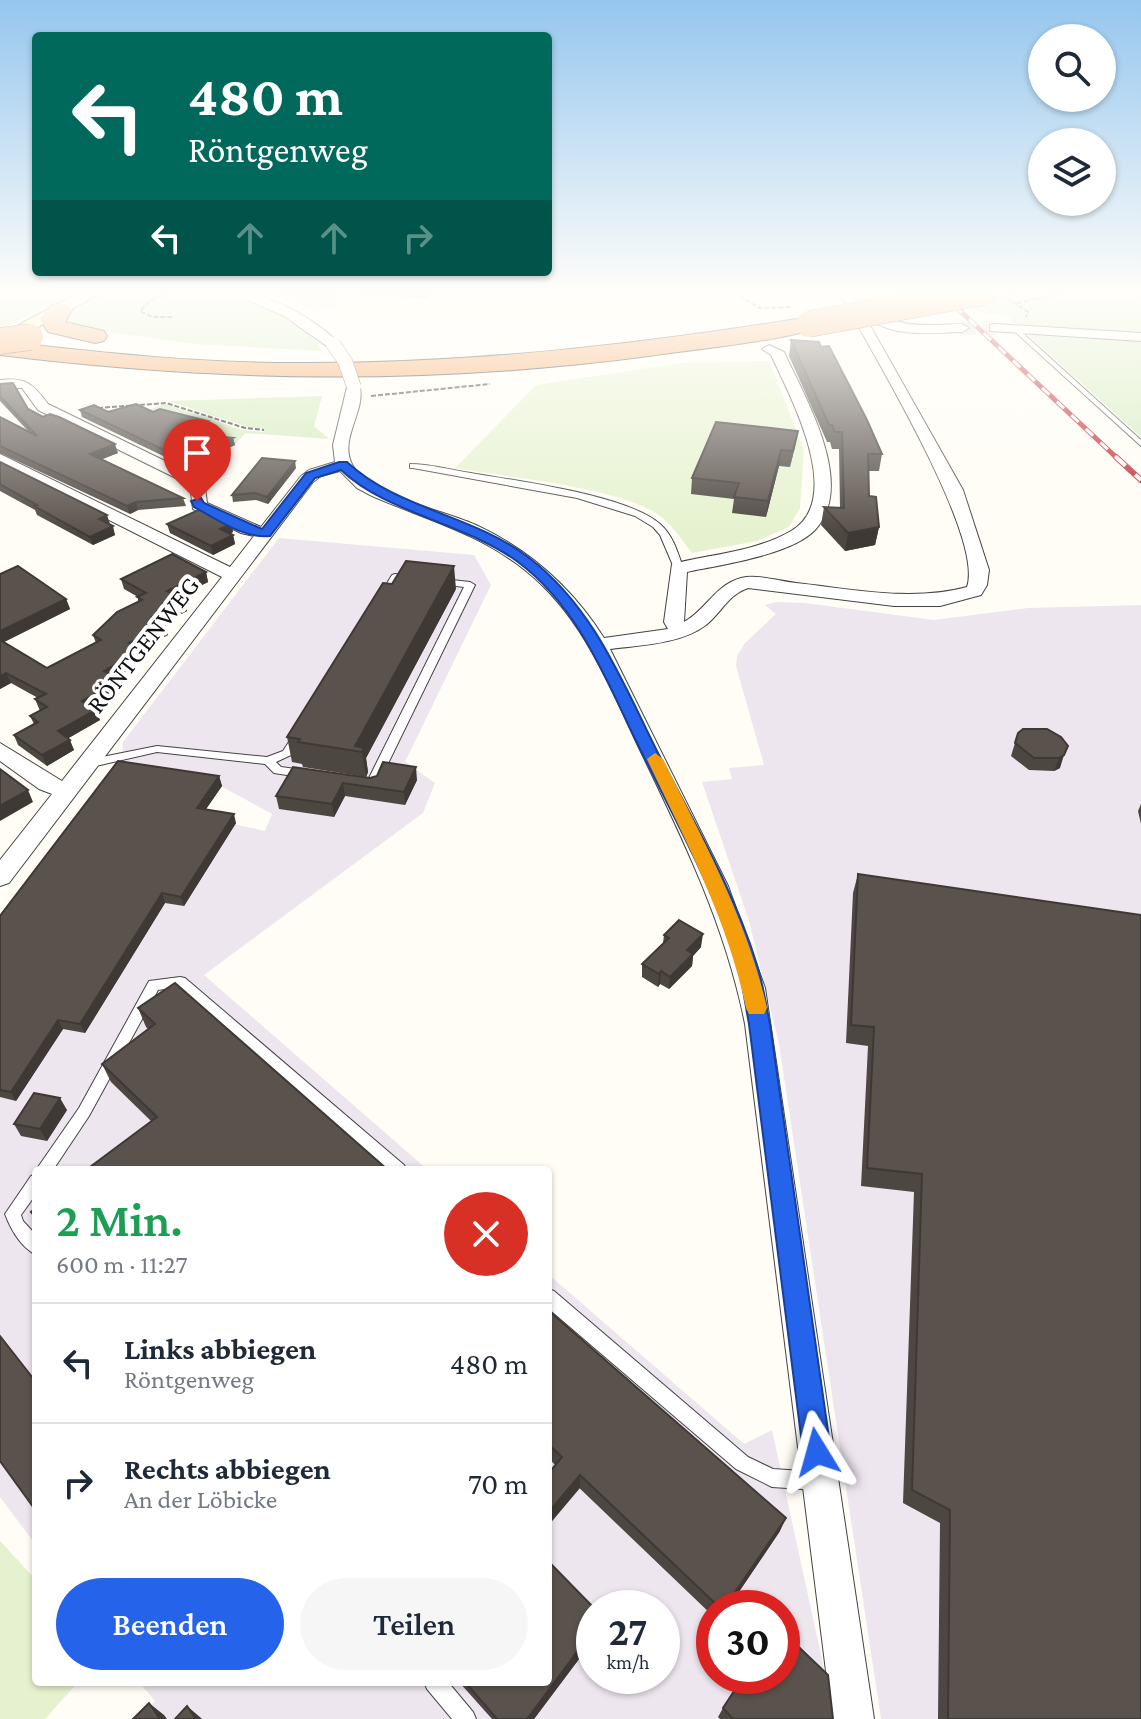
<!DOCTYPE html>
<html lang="de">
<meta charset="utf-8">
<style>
body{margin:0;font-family:"Crimson Pro",serif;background:#f6f6f7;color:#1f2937;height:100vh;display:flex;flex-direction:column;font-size:30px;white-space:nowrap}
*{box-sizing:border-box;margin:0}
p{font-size:26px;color:#747a83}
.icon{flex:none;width:44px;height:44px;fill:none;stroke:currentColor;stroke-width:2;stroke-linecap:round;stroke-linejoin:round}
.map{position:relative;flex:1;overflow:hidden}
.drawer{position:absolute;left:32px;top:1166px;width:520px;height:520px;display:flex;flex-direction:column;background:#fff;border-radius:8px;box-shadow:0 2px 6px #0004}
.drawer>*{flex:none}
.top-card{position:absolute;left:32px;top:32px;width:520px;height:244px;border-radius:8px;box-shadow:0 2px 6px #0004;background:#00695c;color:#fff;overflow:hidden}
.tools{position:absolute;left:1028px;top:24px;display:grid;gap:16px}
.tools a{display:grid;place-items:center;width:88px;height:88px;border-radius:50%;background:#fff;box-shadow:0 2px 6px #0004;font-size:40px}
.speed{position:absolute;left:576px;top:1590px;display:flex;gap:16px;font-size:40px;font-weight:700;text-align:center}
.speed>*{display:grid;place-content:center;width:104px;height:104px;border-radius:50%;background:#fff;box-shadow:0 2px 6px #0004;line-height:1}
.speed small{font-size:20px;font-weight:400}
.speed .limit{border:12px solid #d22;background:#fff;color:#111}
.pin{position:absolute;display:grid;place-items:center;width:68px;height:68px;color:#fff;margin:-82px -34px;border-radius:50% 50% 50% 0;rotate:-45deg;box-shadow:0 0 8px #0007}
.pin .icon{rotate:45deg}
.me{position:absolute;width:88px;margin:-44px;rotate:352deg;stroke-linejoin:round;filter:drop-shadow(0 0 6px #0008)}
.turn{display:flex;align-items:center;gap:28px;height:168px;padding:0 24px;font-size:36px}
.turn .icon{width:104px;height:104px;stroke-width:2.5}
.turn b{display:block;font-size:56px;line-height:68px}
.lanes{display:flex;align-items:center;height:76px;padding:0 24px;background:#0003;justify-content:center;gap:40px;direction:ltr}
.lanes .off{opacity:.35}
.round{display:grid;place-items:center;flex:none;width:84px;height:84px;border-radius:42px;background:#f6f6f7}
.overview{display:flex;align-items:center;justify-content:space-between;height:136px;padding:0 24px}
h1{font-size:48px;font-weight:600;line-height:60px;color:#1e9e55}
.cta{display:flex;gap:16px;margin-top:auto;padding:16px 24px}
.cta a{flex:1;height:92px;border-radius:48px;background:#2563eb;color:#fff;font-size:32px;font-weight:600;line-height:92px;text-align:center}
.cta a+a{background:#f6f6f7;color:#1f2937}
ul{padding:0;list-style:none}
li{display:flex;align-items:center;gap:24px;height:120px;padding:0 24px;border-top:2px solid #e0e1e3}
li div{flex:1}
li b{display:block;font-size:30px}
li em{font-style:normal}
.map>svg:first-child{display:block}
</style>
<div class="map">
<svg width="1141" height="1719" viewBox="0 0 1141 1719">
<rect width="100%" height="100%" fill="#fffdf5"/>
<g fill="#eee6ef" fill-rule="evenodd">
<polygon points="265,292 338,292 337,306 319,311"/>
<path d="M279,538L474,555L491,585L405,762L435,783L423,813L204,975L428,1170H36V1545L0,1497V930L121,771L123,742ZM221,786L272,814L265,831L201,817Z"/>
<polygon points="776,602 805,603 934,620 1028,608 1141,605 1141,1719 881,1719 779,1044 749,921 702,782 732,779 729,768 764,765 736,666 737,656 745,643 776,614 765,605"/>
<path d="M548,1274L744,1444L772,1430L835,1719H138L155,1701L139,1682H548ZM594,1608H662V1676H594ZM714,1608H782V1676H714Z"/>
</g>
<g fill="#d5ebbd">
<polygon points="0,292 74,292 0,330"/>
<path d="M106,292C170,292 235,285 292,321C305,330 316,336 321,351L196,344L64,326L60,318Z"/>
<polygon points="956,292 1141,292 1141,437 1006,315 979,313"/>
<polygon points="322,396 314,426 329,439 246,433 234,445 153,427 146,411 165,404 243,430 263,432 265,429 248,427 168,401"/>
</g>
<g fill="#e6f2cf">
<path d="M769,361L804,450L800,508L789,527L757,541L692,553C680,538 671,522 654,512C612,487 507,477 455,468L536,385L682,363Z"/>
<polygon points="0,1541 36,1580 36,1682 78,1682 45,1719 0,1719"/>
</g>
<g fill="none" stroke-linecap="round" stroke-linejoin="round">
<polyline stroke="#dbdad3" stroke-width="14" stroke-dasharray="14 7" stroke-linecap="butt" points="962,328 995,328"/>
<g stroke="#444" stroke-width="2">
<g id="lane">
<polygon points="1012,327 1016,327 1141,440 1141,446 1012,329"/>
<path d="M410,464C430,464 451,470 471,473C517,481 627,495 660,524C673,535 678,553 683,568L678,571L675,570L660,535L653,527L635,516L577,498L413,468H410Z"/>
<polygon points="395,574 413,576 418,579 413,582 398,580 386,600 380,600 378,598 392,575"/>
<polygon points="443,579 470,582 475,585 378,784 372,788 364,787 362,784 368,780 464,587 440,584 440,580"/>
<polygon points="298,733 303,736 291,755 276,762 281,767 310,771 312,774 306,778 274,773 265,764 157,752 87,768 81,764 87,760 157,746 267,757 283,751 294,734"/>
<polygon points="180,977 185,978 404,1165 407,1170 388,1170 177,987 158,990 89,1116 53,1170 36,1170 79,1108 149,981"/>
<path d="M36,1174V1194L21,1215L23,1221L36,1235V1255C21,1247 11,1230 5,1214L31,1176Z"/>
<polygon points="548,1289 554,1291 748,1457 773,1469 818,1472 824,1475 827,1481 824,1487 818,1490 772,1487 736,1469 548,1308"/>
<polygon points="424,1682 448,1682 473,1712 476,1719 452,1719 427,1689"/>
</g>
</g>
<g stroke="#444" stroke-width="2">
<g id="street">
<path d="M229,292C268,292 313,317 340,344L328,347L284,316Z"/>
<path d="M839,292H851L856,300L865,299C891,331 925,325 962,324L969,328L962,332C929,333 888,339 863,313L963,490L989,570L987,585L981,595L940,606H894L748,588C728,595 722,612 706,625C681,644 641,645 610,649L728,886L765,988L874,1719H832L745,1024C726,927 684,841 641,752C610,687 583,616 525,570C479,533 425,519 372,496L357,488L340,471L321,476L313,482L9,883L0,886V860L52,794L39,789L0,761V743L62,781L222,577L0,465V454L230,567L254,536L241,533L193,509L190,485L38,410L22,388H0V380C26,377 33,384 48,404L204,480L207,503L261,527L301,476L309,470L335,462L333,445L347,387L354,383L359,384C368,410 337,439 353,466C371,497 447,511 478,526C531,551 573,589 604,638L668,629L664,622L672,564C711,554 755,552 791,531C846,499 790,396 771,355L762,349L769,345L784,352C805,398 857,484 815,530C791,555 720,565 687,572L684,622C706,610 715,585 741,578C757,574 780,581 796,583C853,589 911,602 967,587C985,536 868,346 839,292Z"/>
<polygon points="995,324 1141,333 1141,341 990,331 990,325"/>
</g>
</g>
<g stroke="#333" stroke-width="2">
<polygon id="secondary" points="80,292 103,292 18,338 4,338 2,334"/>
</g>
<g stroke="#222" stroke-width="2">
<g id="highway">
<polygon points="60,303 68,305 72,310 65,322 104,331 107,336 104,341 95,343 48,332 40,319 52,305"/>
<path d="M809,317L817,319L821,324L817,329C763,343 705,348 649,356C430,385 219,382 0,355V341C102,353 205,364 308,363C477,363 643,344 809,317Z"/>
</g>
</g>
<g stroke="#333" stroke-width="2" stroke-dasharray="5 2" stroke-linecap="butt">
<polyline points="168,292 150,301 140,311 152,317 174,317"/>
<polyline points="734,292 759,308 793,307"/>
<polyline points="1007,298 1028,312 1026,317"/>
<polyline points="1017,303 1072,292"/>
<polyline points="371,396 490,384"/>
<polyline points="98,408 166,403 245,428 264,430"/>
</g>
<use href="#lane" fill="#fff" fill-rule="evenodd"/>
<use href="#street" fill="#fff" fill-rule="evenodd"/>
<use href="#secondary" fill="#fff6b0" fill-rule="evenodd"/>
<use href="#highway" fill="#f5a25d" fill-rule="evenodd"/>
<g stroke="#c4262e" stroke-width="5">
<polyline id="rail-far1" points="940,292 1118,459"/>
</g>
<g stroke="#c4262e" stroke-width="6">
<polyline id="rail" points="1116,457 1141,480"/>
</g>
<use href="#rail-far1" stroke="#fff" stroke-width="3" stroke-dasharray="10" stroke-linecap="butt"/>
<use href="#rail" stroke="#fff" stroke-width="4" stroke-dasharray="13" stroke-linecap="butt"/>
<g stroke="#444" stroke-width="15" stroke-linecap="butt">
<polyline id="street-bridge" points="333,344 345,361 354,387"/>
</g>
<g stroke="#222" stroke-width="27" stroke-linecap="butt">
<g id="highway-bridge">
<polyline points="809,324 984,292"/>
<polyline points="0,341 30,337"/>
</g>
</g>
<polyline stroke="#333" stroke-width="2" stroke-dasharray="5 2" stroke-linecap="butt" points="1008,295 1021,292"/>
<use href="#street-bridge" stroke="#fff" stroke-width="14"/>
<use href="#highway-bridge" stroke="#f5a25d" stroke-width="26"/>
</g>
<g fill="#4d4742">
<polygon points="281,292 331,292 331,297 282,296"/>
<polygon points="356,292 430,292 427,298 356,295"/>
<polygon points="791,340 882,454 879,471 868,471 869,496 879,527 875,545 845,551 821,525 824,507 840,508 839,449 832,449 830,442 827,442 789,356"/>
<polygon points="0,384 28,409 43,417 118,453 101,459 183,498 186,506 138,510 130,514 0,453 0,417 28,431 0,401"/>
<polygon points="80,410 153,412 208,421 209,428 196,434 233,438 235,445 186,467 82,417"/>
<polygon points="798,431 790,467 779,466 766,517 732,513 734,499 691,494 692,478"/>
<polygon points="0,462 110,524 115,535 93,545 37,515 35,510 0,491"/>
<polygon points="296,468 268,504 256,500 233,502 232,495"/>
<polygon points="167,524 231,524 233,532 230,534 233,535 235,544 213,555 170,533"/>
<polygon points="206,572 208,582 178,597 187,611 163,623 168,635 140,649 142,650 145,661 115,677 123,691 93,708 100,720 68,738 74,750 47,766 18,745 14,735 34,724 30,716 40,711 35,699 38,698 11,683 0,689 0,574 66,599 70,609 4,642 47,668 96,643 93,635 138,602 138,597 124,589 121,579"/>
<polygon points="456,589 366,758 368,772 366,777 303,767 302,764 292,762 287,737"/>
<polygon points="1018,733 1061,737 1060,768 1054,771 1029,770 1011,756"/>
<polygon points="219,776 222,786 205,810 236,823 184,906 165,903 85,1033 63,1029 16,1101 0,1097 0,916"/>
<polygon points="370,778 417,780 405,805 345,796 334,817 279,809 276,796"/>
<polygon points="1141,804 1141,824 1138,811"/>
<polygon points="858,874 1141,1719 938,1719 940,1523 903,1503 914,1192 861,1186 868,1046 846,1043 853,893"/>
<polygon points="664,935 701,947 693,956 692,966 669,989 660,984 658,987 642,977 642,964 663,943"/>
<polygon points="138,1008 388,1170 151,1121 111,1082 102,1064 148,1029 146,1027"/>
<polygon points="67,1110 47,1141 21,1136 14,1124"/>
<polygon points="548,1310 780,1531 728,1608 714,1608 714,1617 548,1458"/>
<polygon points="594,1608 594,1639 534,1719 492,1719 459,1682 548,1682"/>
<polygon points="723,1708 833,1719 720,1719 718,1717"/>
</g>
<g fill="#3f3936">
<polygon points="208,421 209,428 185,440 183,433"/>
<polygon points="798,431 795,447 790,467 793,451"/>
<polygon points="233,438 235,445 186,467 185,460"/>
<polygon points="115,444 118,453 93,463 90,454"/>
<polygon points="781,450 779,466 766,517 768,501"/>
<polygon points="295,461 296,468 268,504 267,497"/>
<polygon points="136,502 138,510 130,514 127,506"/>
<polygon points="107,515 110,524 102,528 99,519"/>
<polygon points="231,524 233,532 222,538 220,529"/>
<polygon points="113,526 115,535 93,545 90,537"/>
<polygon points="879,527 875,545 845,551 848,533"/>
<polygon points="233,535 235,544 213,555 211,546"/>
<polygon points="454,566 456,589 366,758 368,772 366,777 362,752 355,746"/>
<polygon points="206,572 208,582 170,601 167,591"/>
<polygon points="66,599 70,609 0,644 0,631"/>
<polygon points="184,600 187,611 155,627 152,617"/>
<polygon points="165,624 168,635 132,653 129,643"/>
<polygon points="142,650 145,661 108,681 104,671"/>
<polygon points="6,673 11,683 0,689 0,676"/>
<polygon points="119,680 123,691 86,712 82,701"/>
<polygon points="96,710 100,720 62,742 58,731"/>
<polygon points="70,740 74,750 47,766 42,755"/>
<polygon points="1064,755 1060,768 1054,771 1059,758"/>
<polygon points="416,767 417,780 405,805 404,792"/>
<polygon points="219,776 222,786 200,818 197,808"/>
<polygon points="343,783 345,796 334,817 332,804"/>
<polygon points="28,790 33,802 0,821 0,806"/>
<polygon points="234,814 236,823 184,906 181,897"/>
<polygon points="162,893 165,903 85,1033 80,1024"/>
<polygon points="703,934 701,947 693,956 692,966 669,989 670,977 687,950"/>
<polygon points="661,971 660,984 658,987 659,974"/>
<polygon points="58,1020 63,1029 16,1101 11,1092"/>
<polygon points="60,1098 67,1110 47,1141 40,1129"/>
<polygon points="580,1475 580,1488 548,1526 548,1513"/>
<polygon points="786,1518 780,1531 728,1608 724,1608"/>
<polygon points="594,1629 594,1639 534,1719 527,1719"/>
<polygon points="149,1703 164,1715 167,1719 160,1719"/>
<polygon points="187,1706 201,1718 202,1719 196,1719"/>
</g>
<g fill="#5a524d" stroke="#3f3936" stroke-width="2">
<polygon points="791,340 819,342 821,347 829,346 867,420 882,454 868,454 869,496 876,497 879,527 848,533 824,507 844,508 842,432 835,432 832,425 829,425"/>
<polygon points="13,383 28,409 43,417 50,414 59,417 115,444 90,454 183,498 136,502 127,506 0,446 0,417 37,436 0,396 0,384"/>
<polygon points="136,404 153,412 160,409 208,421 183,433 233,438 185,460 80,410 94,405 108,412"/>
<polygon points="716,422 798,431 793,451 781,450 768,501 734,497 739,483 692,478"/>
<polygon points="262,458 295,461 267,497 255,493 232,495"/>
<polygon points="0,462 107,515 99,519 113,526 90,537 34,506 37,505 0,484"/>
<polygon points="201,509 231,524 220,529 233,535 211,546 167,524"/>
<polygon points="172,554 206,572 167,591 184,600 152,617 165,624 129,643 142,650 104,671 119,680 82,701 96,710 58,731 70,740 42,755 14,735 38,722 30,716 47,707 35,699 46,694 6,673 0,676 0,640 47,668 101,640 93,635 117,612 142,600 137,597 146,593 121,579"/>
<polygon points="406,561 454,566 355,746 364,748 362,752 298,742 300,739 287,737 383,583 392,584"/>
<polygon points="18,566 66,599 0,631 0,574"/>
<polygon points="1023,729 1047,729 1061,737 1068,746 1064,755 1059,758 1034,758 1015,743 1018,733"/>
<polygon points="118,761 219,776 197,808 234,814 181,897 162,893 80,1024 58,1020 11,1092 0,1090 0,916"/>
<polygon points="383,762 416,767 404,792 343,783 332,804 276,796 293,767 370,778 377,776"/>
<polygon points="0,769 28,790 0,806"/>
<polygon points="858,874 1141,915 1141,1719 948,1719 950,1510 912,1490 922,1174 867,1168 874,1027 851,1025"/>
<polygon points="679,920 703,934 687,950 693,954 670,977 661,971 659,974 642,964 669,938 664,935"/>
<polygon points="175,983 388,1170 86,1170 157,1117 102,1064 155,1024 138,1008"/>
<polygon points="34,1093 60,1098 40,1129 14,1124"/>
<polygon points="36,1208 36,1218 31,1212"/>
<polygon points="548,1310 786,1518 724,1608 720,1608 580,1475 548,1513 548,1474 562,1457 548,1444"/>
<polygon points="0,1336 36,1382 36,1511 0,1461"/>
<polygon points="548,1561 594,1608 594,1629 527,1719 497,1719 465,1682 548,1682"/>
<polygon points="782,1631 828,1675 833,1719 733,1719 723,1708 744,1676 782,1676"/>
<polygon points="149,1703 160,1719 133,1719"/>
<polygon points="187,1706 196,1719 175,1719"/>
</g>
<linearGradient id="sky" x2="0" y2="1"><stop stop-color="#95c6ee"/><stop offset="0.55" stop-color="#fffefa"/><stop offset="1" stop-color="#fffefa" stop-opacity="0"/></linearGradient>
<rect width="1141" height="533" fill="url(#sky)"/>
<path fill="#2563eb" stroke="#184099" stroke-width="2" d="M339,462H347C397,509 473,515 528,557C593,606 622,681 657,751C693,820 734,890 757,965C763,984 766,1005 770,1024L831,1452L827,1462L817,1466L808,1462L803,1452L749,1024C745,1004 743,983 737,964C715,891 676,822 642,753C608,685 581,609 518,562C465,523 386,513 341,470L315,478L270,536C244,539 217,519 194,507L191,501L201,498L204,503L262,529L306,473Z"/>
<path fill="#f59e0b" d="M655,753L663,759C703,840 747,919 767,1008L764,1014H749L746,1008C728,920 685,840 647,759Z"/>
<g text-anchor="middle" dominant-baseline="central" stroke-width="8" stroke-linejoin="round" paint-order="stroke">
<g font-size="26" fill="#111" stroke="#fff">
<text transform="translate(143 645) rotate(-52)">RÖNTGENWEG</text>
</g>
</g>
</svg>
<div class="tools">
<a><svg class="icon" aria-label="search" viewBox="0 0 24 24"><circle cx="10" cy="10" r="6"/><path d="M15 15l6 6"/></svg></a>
<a><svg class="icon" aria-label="layers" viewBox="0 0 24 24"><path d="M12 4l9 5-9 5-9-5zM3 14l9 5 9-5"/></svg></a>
</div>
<div class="speed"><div>27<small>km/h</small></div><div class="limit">30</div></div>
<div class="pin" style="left:197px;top:501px;background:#d93025"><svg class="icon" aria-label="arrive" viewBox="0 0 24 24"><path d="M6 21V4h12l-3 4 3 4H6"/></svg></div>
<svg class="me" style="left:817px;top:1452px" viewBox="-20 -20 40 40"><path d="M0-17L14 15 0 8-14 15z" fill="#2563eb" stroke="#fff" stroke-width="4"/></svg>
<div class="top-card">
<div class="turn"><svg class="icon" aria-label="left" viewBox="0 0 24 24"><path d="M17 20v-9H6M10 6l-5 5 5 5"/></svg><div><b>480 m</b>Röntgenweg</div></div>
<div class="lanes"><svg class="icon" aria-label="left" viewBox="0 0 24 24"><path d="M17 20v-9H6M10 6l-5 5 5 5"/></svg><svg class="icon off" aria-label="ahead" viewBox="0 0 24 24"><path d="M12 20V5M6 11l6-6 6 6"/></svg><svg class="icon off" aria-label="ahead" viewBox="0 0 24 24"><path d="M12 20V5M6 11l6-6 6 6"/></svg><svg class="icon off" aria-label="right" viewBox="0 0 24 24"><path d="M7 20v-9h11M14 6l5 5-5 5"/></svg></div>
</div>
<section class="drawer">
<div class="overview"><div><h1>2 Min.</h1><p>600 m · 11:27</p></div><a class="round" style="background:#d93025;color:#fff"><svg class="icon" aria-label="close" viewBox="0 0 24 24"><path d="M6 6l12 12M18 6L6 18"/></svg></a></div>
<ul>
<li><svg class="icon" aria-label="left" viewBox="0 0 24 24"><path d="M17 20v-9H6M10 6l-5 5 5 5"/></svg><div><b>Links abbiegen</b><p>Röntgenweg</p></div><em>480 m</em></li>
<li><svg class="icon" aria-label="right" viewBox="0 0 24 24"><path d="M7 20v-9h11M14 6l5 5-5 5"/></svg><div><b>Rechts abbiegen</b><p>An der Löbicke</p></div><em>70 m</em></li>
</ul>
<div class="cta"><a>Beenden</a><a>Teilen</a></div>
</section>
</div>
